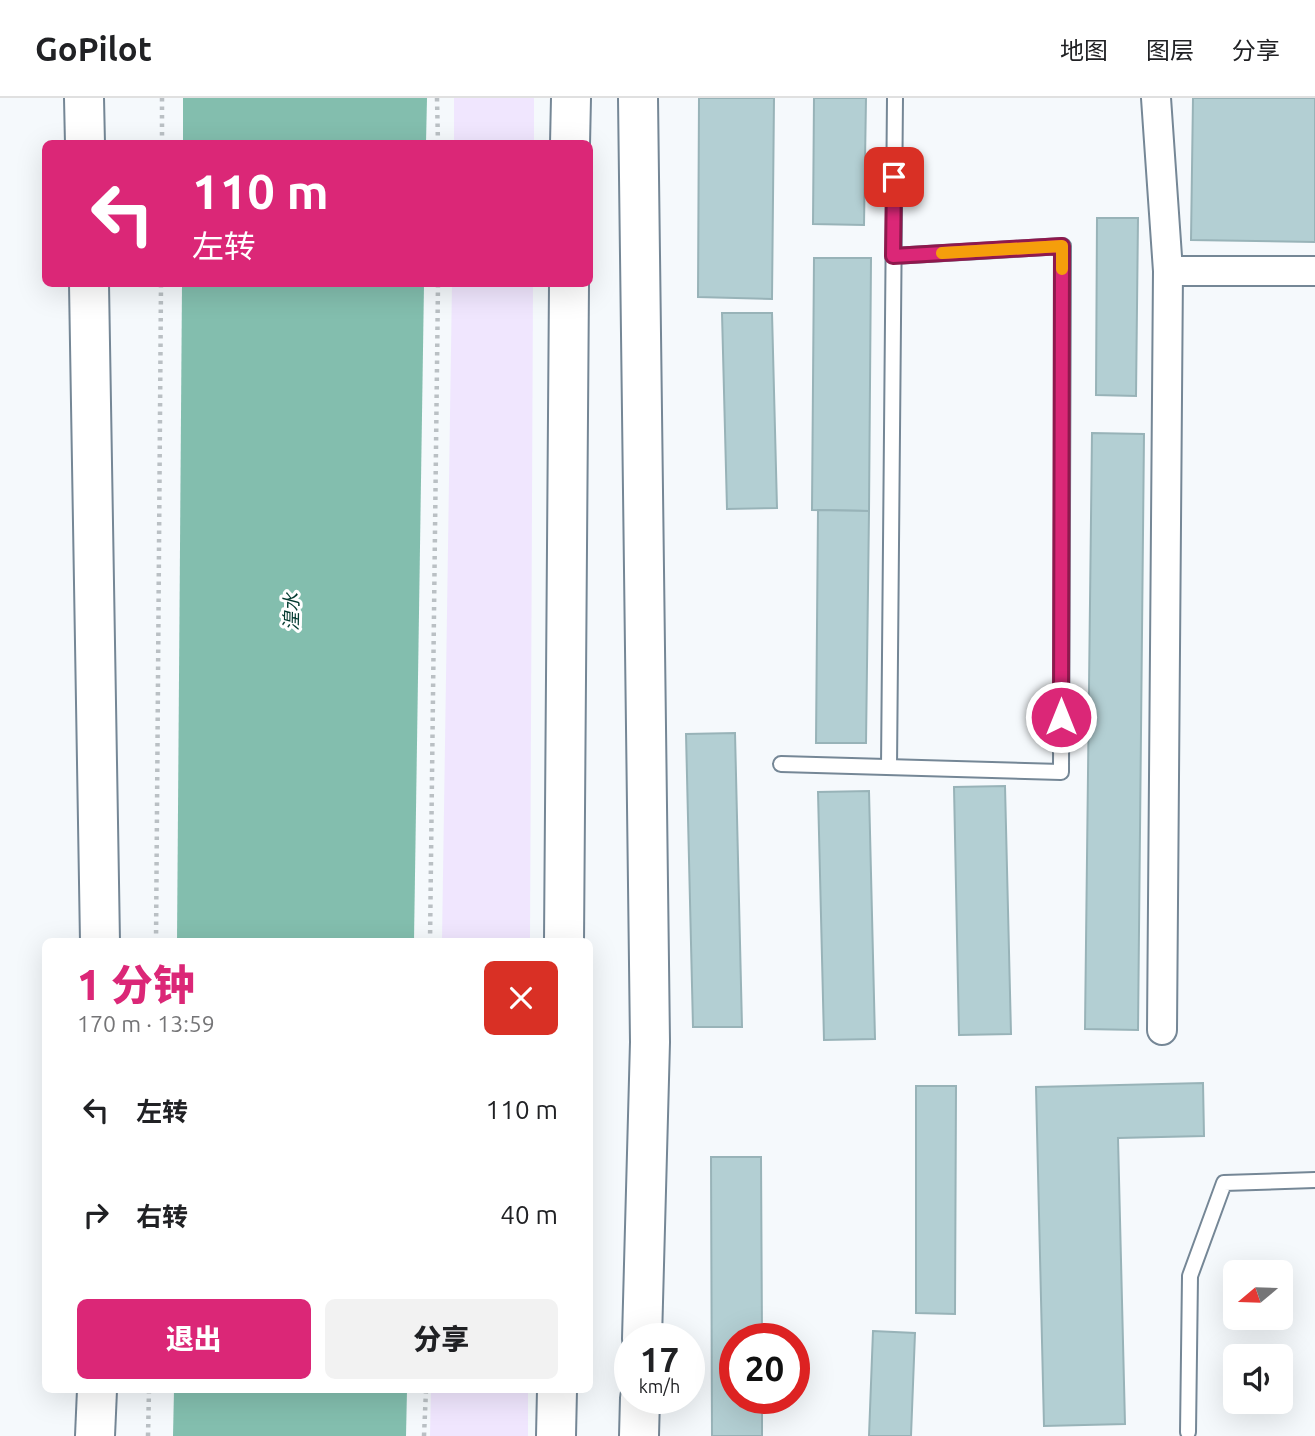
<!DOCTYPE html>
<html lang="zh">
<meta charset="utf-8">
<style>
body{margin:0;font-family:Ubuntu,"Noto Sans SC",sans-serif;background:#f2f2f2;color:#202124;height:100vh;display:flex;flex-direction:column;font-size:26px;white-space:nowrap}
*{box-sizing:border-box;margin:0}
p{font-size:23px;color:#757577}
.icon{flex:none;width:38px;height:38px;fill:none;stroke:currentColor;stroke-width:2;stroke-linecap:round;stroke-linejoin:round}
.map{position:relative;flex:1;overflow:hidden}
.side{position:absolute;left:42px;top:840px;width:551px;height:455px;display:flex;flex-direction:column;background:#fff;border-radius:10px;box-shadow:0 7px 28px #0002}
.side>*{flex:none}
.top-card{position:absolute;left:42px;top:42px;width:551px;height:147px;border-radius:10px;box-shadow:0 7px 28px #0002;background:#db2777;color:#fff;overflow:hidden}
.needle{width:46px;rotate:251deg}
.buttons{position:absolute;left:1223px;top:1162px;display:grid;gap:14px}
.buttons a{display:grid;place-items:center;width:70px;height:70px;border-radius:10px;background:#fff;box-shadow:0 7px 28px #0002;font-size:35px}
.speed{position:absolute;left:614px;top:1225px;display:flex;gap:14px;font-size:35px;font-weight:700;text-align:center}
.speed>*{display:grid;place-content:center;width:91px;height:91px;border-radius:50%;background:#fff;box-shadow:0 7px 28px #0002;line-height:1}
.speed small{font-size:18px;font-weight:400}
.speed .limit{border:10px solid #d22;background:#fff;color:#111}
.pin{position:absolute;display:grid;place-items:center;width:60px;height:60px;color:#fff;margin:-30px;border-radius:14px;box-shadow:0 4px 10px #0006}
.me{position:absolute;width:77px;margin:-38px;rotate:0deg;stroke-linejoin:round;filter:drop-shadow(0 0 5px #0008)}
.turn{display:flex;align-items:center;gap:24px;height:147px;padding:0 35px;font-size:32px}
.turn .icon{width:91px;height:91px;stroke-width:2.5}
.turn b{display:block;font-size:49px;line-height:60px}
.round{display:grid;place-items:center;flex:none;width:74px;height:74px;border-radius:10px;background:#f2f2f2}
.overview{display:flex;align-items:center;justify-content:space-between;height:119px;padding:0 35px}
h1{font-size:42px;font-weight:800;line-height:52px;color:#db2777}
.primary-button{display:flex;gap:14px;margin-top:auto;padding:14px 35px}
.primary-button a{flex:1;height:80px;border-radius:10px;background:#db2777;color:#fff;font-size:28px;font-weight:800;line-height:80px;text-align:center}
.primary-button a+a{background:#f2f2f2;color:#202124}
ul{padding:0;list-style:none}
li{display:flex;align-items:center;gap:21px;height:105px;padding:0 35px}
li div{flex:1}
li b{display:block;font-size:26px}
li em{font-style:normal}
header{display:flex;align-items:center;gap:42px;box-sizing:border-box;height:98px;padding:0 35px;background:#fff;border-bottom:2px solid #e0e0e0}
header strong{font-size:33px}
nav{display:flex;gap:38px;margin-inline-start:auto;font-size:24px}
.map>svg:first-child{display:block}
</style>
<header>
<strong>GoPilot</strong>
<nav><a>地图</a><a>图层</a><a>分享</a></nav>
</header>
<div class="map">
<svg width="1315" height="1338" viewBox="0 0 1315 1338">
<rect width="100%" height="100%" fill="#f5f9fc"/>
<g fill="#f0e6fe">
<rect x="454" y="0" width="80" height="45"/>
<polygon points="452,186 533,186 530,843 442,843"/>
<polygon points="431,1292 528,1292 528,1338 430,1338"/>
</g>
<g fill="#83beae">
<polygon points="183,0 427,0 426,45 183,45"/>
<polygon points="182,186 424,186 414,843 177,843"/>
<polygon points="174,1292 407,1292 406,1338 173,1338"/>
</g>
<g fill="#b3cfd3" stroke="#98b3b8" stroke-width="2">
<polygon points="699,0 774,0 772,201 698,199"/>
<polygon points="814,0 866,0 864,127 813,126"/>
<polygon points="1193,0 1315,0 1315,144 1191,142"/>
<polygon points="1097,120 1138,120 1136,298 1096,297"/>
<polygon points="814,160 871,160 869,413 812,412"/>
<polygon points="722,215 772,215 777,410 727,411"/>
<polygon points="1092,335 1144,336 1138,932 1085,931"/>
<polygon points="818,412 869,413 866,645 816,645"/>
<polygon points="735,635 742,929 693,929 686,636"/>
<polygon points="1005,688 1011,936 959,937 954,689"/>
<polygon points="869,693 875,941 824,942 818,694"/>
<polygon points="1203,985 1204,1038 1118,1040 1125,1326 1044,1328 1036,989"/>
<polygon points="916,988 956,988 955,1216 916,1215"/>
<polygon points="711,1059 761,1059 762,1241 735,1241 735,1300 762,1300 762,1338 712,1338"/>
<polygon points="873,1233 915,1235 911,1338 869,1338"/>
</g>
<g fill="none" stroke-linecap="round" stroke-linejoin="round">
<g stroke="#758796" stroke-width="18">
<g id="lane">
<polyline points="781,666 1061,674 1063,148 893,158"/>
<polyline points="889,669 895,0"/>
<polyline points="1188,1334 1190,1178 1224,1085 1315,1082"/>
</g>
</g>
<g stroke="#758796" stroke-width="32">
<g id="street">
<polyline points="1156,0 1168,173 1162,932"/>
<polyline points="1168,173 1315,173"/>
</g>
</g>
<g stroke="#758796" stroke-width="42">
<g id="secondary">
<polyline points="84,0 85,46"/>
<polyline points="638,0 650,944 642,1241"/>
<polyline points="570,46 571,0"/>
<polyline points="89,186 100,844"/>
<polyline points="564,844 569,186"/>
<polyline points="95,1338 97,1292"/>
<polyline points="556,1338 557,1292"/>
<polyline points="639,1338 640,1300"/>
</g>
</g>
<g stroke="#bac0c4" stroke-width="4.5" stroke-dasharray="3.5 5" stroke-linecap="butt">
<polyline points="437,0 438,46"/>
<polyline points="162,46 162,0"/>
<polyline points="156,844 161,186"/>
<polyline points="430,844 438,186"/>
<polyline points="148,1338 149,1292"/>
<polyline points="424,1338 426,1292"/>
</g>
<use href="#lane" stroke="#fff" stroke-width="14"/>
<use href="#street" stroke="#fff" stroke-width="28"/>
<use href="#secondary" stroke="#fff" stroke-width="38"/>
</g>
<g fill="none" stroke-linecap="round" stroke-linejoin="round">
<g stroke="#8e194d" stroke-width="18">
<polyline id="route" points="894,79 893,158 1062,148 1061,619"/>
</g>
<use href="#route" stroke="#db2777" stroke-width="12"/>
<polyline stroke="#f59e0b" stroke-width="12" points="942,155 1062,148 1062,171"/>
</g>
<g text-anchor="middle" dominant-baseline="central" stroke-width="6" stroke-linejoin="round" paint-order="stroke">
<g font-size="19" font-style="italic" fill="#02392f" stroke="#fff">
<text transform="translate(291 514) rotate(-89)">湟水</text>
</g>
</g>
</svg>
<div class="buttons">
<a><svg class="needle" viewBox="-14 -14 28 28"><path d="M0-13l5 13h-10z" fill="#e53935"/><path d="M0 13l5-13h-10z" fill="#757577"/></svg></a>
<a><svg class="icon" aria-label="sound" viewBox="0 0 24 24"><path d="M4 9h4l5-4v14l-5-4H4zM17 9q2 3 0 6"/></svg></a>
</div>
<div class="speed"><div>17<small>km/h</small></div><div class="limit">20</div></div>
<div class="pin" style="left:894px;top:79px;background:#d93025"><svg class="icon" aria-label="arrive" viewBox="0 0 24 24"><path d="M6 21V4h12l-3 4 3 4H6"/></svg></div>
<svg class="me" style="left:1061px;top:619px" viewBox="-20 -20 40 40"><circle r="17" fill="#db2777" stroke="#fff" stroke-width="3"/><path d="M0-11L8 9 0 5-8 9z" fill="#fff"/></svg>
<div class="top-card">
<div class="turn"><svg class="icon" aria-label="left" viewBox="0 0 24 24"><path d="M17 20v-9H6M10 6l-5 5 5 5"/></svg><div><b>110 m</b>左转</div></div>
</div>
<section class="side">
<div class="overview"><div><h1>1 分钟</h1><p>170 m · 13:59</p></div><a class="round" style="background:#d93025;color:#fff"><svg class="icon" aria-label="close" viewBox="0 0 24 24"><path d="M6 6l12 12M18 6L6 18"/></svg></a></div>
<ul>
<li><svg class="icon" aria-label="left" viewBox="0 0 24 24"><path d="M17 20v-9H6M10 6l-5 5 5 5"/></svg><div><b>左转</b></div><em>110 m</em></li>
<li><svg class="icon" aria-label="right" viewBox="0 0 24 24"><path d="M7 20v-9h11M14 6l5 5-5 5"/></svg><div><b>右转</b></div><em>40 m</em></li>
</ul>
<div class="primary-button"><a>退出</a><a>分享</a></div>
</section>
</div>
